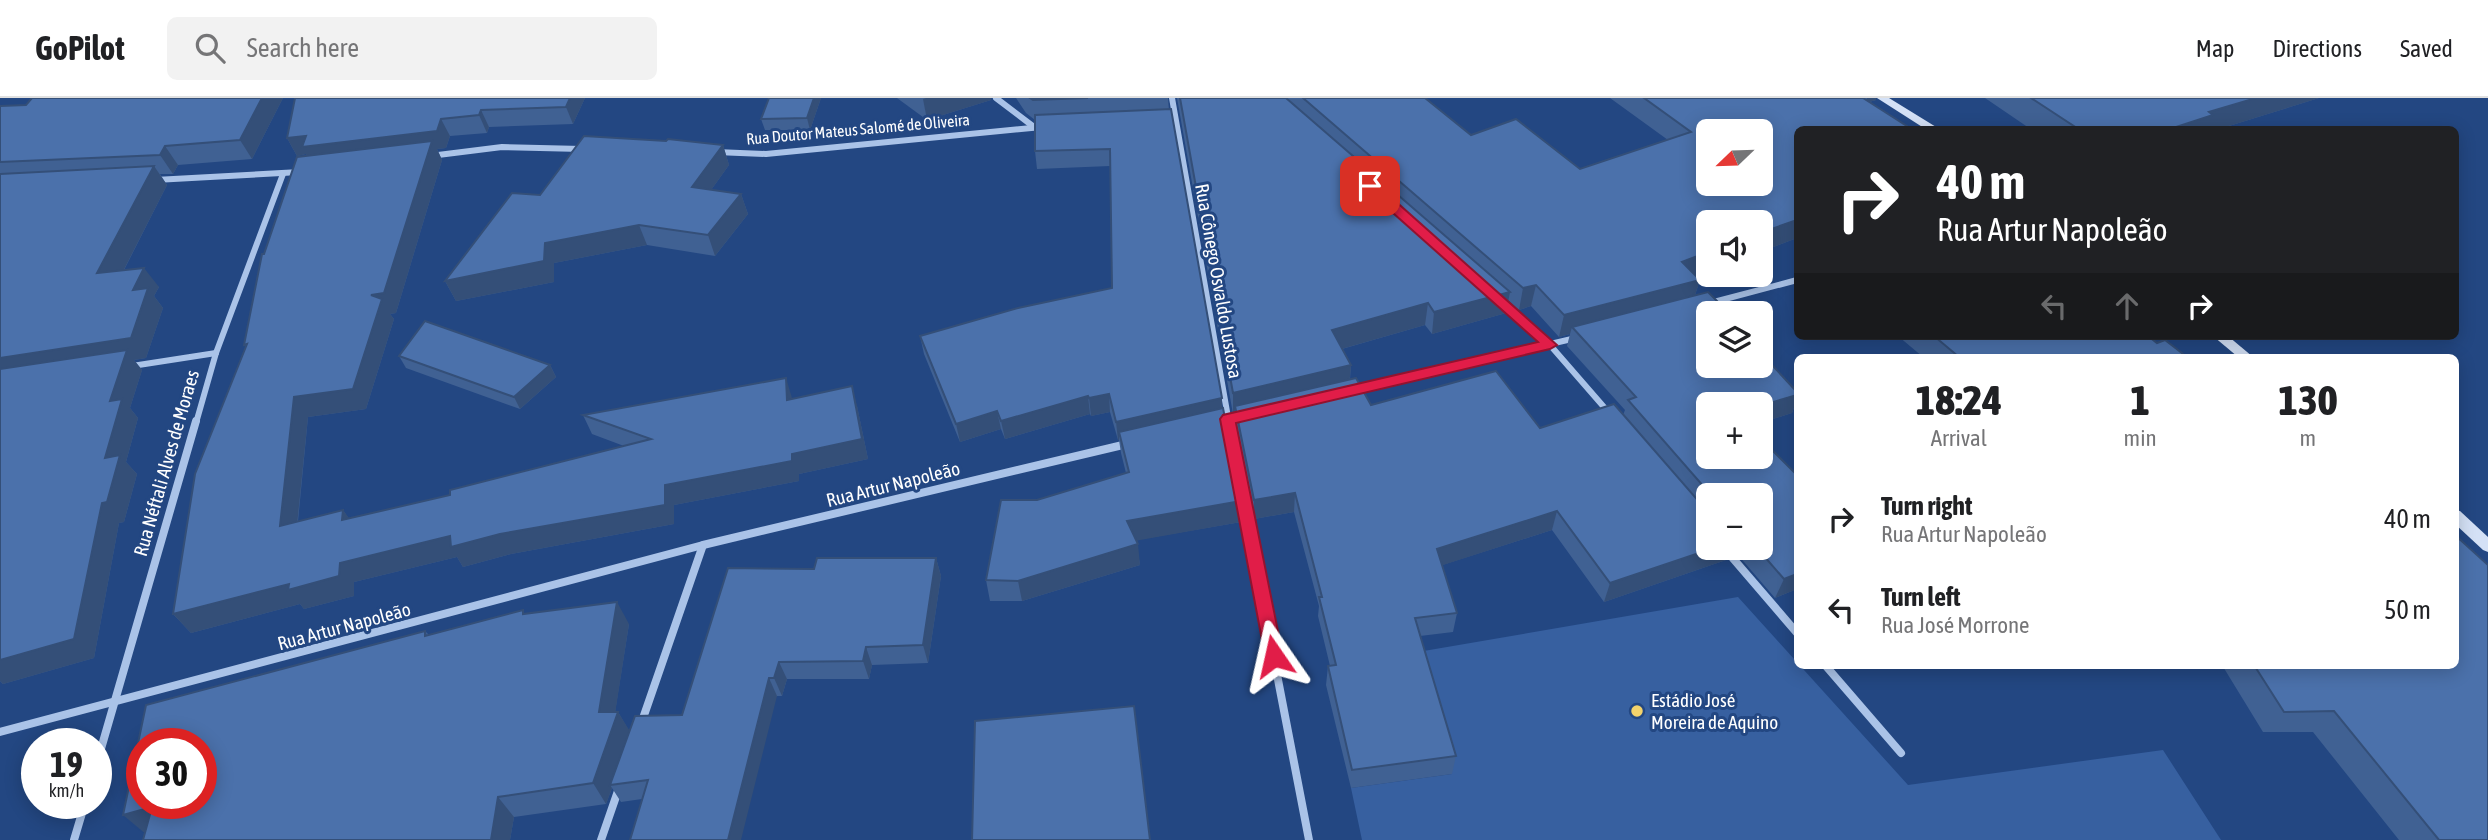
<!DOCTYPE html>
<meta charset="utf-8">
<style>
body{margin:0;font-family:"Asap Condensed",sans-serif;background:#f2f2f2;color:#202124;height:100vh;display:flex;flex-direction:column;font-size:26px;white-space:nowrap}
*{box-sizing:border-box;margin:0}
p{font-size:23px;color:#757577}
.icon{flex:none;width:38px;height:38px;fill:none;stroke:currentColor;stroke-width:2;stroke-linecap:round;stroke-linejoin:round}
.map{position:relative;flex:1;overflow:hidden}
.details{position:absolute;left:1794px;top:256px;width:665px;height:315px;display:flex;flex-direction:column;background:#fff;border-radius:10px;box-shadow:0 4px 18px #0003}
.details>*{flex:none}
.top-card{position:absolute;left:1794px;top:28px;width:665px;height:214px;border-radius:10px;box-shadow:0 4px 18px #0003;background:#202124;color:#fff;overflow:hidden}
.needle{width:46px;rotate:247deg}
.buttons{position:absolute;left:1696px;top:21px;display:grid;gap:14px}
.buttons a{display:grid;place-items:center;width:77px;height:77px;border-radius:10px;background:#fff;box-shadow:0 4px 18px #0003;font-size:35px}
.speed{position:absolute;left:21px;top:630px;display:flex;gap:14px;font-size:35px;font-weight:700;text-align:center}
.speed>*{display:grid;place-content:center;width:91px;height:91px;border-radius:50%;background:#fff;box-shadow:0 4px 18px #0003;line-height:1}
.speed small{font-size:18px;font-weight:400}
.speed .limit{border:10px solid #d22;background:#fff;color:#111}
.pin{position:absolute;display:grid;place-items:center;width:60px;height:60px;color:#fff;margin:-30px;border-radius:14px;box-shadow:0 4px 10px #0006}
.me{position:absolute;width:77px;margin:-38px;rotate:349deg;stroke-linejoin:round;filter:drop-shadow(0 0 5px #0008)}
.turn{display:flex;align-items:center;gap:24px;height:147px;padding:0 28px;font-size:32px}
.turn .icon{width:91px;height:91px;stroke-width:2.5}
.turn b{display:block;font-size:49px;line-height:60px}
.lanes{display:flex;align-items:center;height:66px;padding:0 28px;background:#0003;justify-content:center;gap:35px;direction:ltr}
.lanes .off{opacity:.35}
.eta{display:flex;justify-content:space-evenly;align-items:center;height:119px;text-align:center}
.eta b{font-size:42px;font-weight:800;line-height:49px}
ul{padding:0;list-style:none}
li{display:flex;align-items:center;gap:21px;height:91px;padding:0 28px}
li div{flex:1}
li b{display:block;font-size:26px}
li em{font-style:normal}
header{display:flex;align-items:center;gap:42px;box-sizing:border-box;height:98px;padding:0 35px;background:#fff;border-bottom:2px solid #e0e0e0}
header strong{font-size:33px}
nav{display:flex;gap:38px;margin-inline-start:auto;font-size:24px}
.search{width:490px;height:63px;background:#f2f2f2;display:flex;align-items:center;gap:18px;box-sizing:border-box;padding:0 24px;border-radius:10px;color:#757577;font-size:26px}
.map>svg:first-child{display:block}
</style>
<header>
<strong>GoPilot</strong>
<div class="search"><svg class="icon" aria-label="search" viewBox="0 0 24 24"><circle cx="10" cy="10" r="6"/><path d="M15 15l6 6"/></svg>Search here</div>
<nav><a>Map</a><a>Directions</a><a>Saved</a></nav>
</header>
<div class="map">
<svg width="2488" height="742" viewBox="0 0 2488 742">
<rect width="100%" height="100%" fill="#234782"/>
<polygon fill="#3760a0" points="1738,499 1908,687 2163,652 2221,742 1362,742 1351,690 1452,676 1412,555"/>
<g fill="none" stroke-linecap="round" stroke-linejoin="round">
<g stroke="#aac3e8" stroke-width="6">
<polyline points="996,0 1034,29"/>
<polyline points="1172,0 1229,325"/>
<polyline points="716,54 766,56 1042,29"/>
<polyline points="430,58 502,49 582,51"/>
<polyline points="155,82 300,74"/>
<polyline points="1502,204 1550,247 1610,316"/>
<polyline points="1710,205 1797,182"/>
<polyline points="132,268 216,255"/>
<polyline points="1353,292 1576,240"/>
<polyline points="1217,324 1243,318"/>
<polyline points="196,325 216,255 283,76"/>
</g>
<g stroke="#aac3e8" stroke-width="8">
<polyline points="1228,323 1309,742"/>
<polyline points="1217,324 1221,323"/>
<polyline points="1724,450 1797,535"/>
<polyline points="1825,567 1901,655"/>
<polyline points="641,626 703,447"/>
<polyline points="0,634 703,447 1127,346"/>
<polyline points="96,668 196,323"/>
<polyline points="74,742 85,705"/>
<polyline points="601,742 619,690"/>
</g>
<g fill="#d4e1f6" fill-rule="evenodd">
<polygon points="1877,0 1889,0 1941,32 1927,32"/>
<polygon points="2213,238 2228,238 2253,259 2238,259"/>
<polygon points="2455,412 2460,413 2488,439 2488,454 2483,452 2455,426"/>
</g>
</g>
<g fill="#406193" fill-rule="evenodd">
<polygon points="32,0 283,0 252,61 178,67 173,76 160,76 167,87 124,172 159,189 154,198 163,210 146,260 134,262 142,272 130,310 138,320 126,364 137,376 124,424 119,425 94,560 3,586 0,583 0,8 26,7"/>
<polygon points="295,0 585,0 573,26 489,29 487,35 450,38 446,50 437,51 442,62 396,215 390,216 394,221 366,311 308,319 298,423 343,412 349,421 450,397 624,348 592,336 583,317 792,301 857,308 868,361 799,376 799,383 674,407 674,426 511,456 463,469 457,459 354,484 354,498 304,511 300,506 191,535 173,516 246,250 244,247 264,156 307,58 306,56 297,58 287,40"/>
<polygon points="821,0 810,32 765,32 761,21"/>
<polygon points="897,0 991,0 991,2 927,22"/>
<polygon points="1016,0 1168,0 1169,12 1222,300 1222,310 1241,403 1241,424 1136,442 1140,467 1022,503 990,503 986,482 1037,402 1126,375 1121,355 1119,342 1118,342 1110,314 1091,318 1090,316 1005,341 1001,331 960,344 924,256 920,238 1112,190 1110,68 1037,71 1035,53 1035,22 1026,15"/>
<path d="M1177,0H1425L1471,37L1516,21L1580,71L1668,42L1610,0H1876V2L1869,4L1913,32H1797V140L1760,154V124H1708V174L1696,178L1700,182L1695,197L1708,194L1729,215H1708V268H1760V247L1764,251L1763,257L1797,294V302L1792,315L1760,325V306H1708V359H1760V340L1797,377V491L1775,500L1732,450H1760V397H1708V450H1731L1726,462L1604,504L1552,432L1442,467L1457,515L1453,534L1420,538L1456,658L1452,676L1351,690L1326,587L1328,568H1330L1318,518L1319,508L1294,414L1254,421L1236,327L1235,316H1233ZM1708,33H1760V86H1708ZM1508,202L1519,212L1531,208L1559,239L1570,236L1567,248L1625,312L1623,317L1614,306L1540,330L1496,273L1371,307L1356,280L1350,281L1351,267L1342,251L1425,227L1432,236L1506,215Z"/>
<polygon points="1985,0 2319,0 2216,32 2032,32"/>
<polygon points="723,47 729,67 711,92 741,96 748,116 715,158 647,147 554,165 554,184 456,203 445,183 540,97"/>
<polygon points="1898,238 2148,238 2157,245 2187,259 1923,259"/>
<polygon points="399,258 550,267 556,279 520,311 406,270"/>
<polygon points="936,460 941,478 928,565 872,567 869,581 787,581 782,598 777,598 642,701 621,704 612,690 606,706 514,719 510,742 425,533 429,537 525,516 629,526 615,614 618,614 629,633 682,617 814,471"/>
<polygon points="2222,567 2455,567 2488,742 2399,742 2313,634 2263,634"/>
</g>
<g fill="#344f78">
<polygon points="262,0 283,0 252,61 240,42"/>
<polygon points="570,0 585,0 573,26 566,9"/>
<polygon points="814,0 821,0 810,32 807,20"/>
<polygon points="926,0 991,0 991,2 927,22 923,1"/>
<polygon points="1867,0 1876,0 1876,2 1865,5"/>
<polygon points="2256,0 2319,0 2216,32 2167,32 2209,14"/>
<polygon points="481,12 489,29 487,35 479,17"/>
<polygon points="441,21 450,38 446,50 437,51 442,62 396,215 390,216 394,221 366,311 308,319 295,447 280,428 312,67 306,56 297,58 287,40"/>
<polygon points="723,47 729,67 699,109 692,89"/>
<polygon points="165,48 178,67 173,76 160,57"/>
<polygon points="154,68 167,87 112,195 97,175"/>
<polygon points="741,96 748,116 715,158 708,137"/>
<polygon points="1797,122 1797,140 1760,154 1760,135"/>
<polygon points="639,127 647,147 554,165 554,184 456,203 445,183 545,145"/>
<polygon points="1708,154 1708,174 1676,185 1682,164"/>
<polygon points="144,170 159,189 154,198 163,210 146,260 134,262 142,272 130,310 138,320 126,364 137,376 124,424 119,425 94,560 3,586 0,583 0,260 133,192"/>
<polygon points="1700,182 1693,203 1572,229 1570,236 1559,239 1564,217"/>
<polygon points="1536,187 1531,208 1519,212 1523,190"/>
<polygon points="1510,194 1506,215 1432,236 1434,214"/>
<polygon points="1428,205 1425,227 1331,254 1332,232"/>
<polygon points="550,267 556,279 520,311 514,299"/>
<polygon points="1351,267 1349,289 1235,308 1235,316 1233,316 1233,295"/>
<polygon points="786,280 792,300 787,302"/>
<polygon points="852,288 857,308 868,361 799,376 799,383 674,407 674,426 511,456 463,469 457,459 354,484 354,498 304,511 300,506 191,535 173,516 340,465 792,356"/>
<polygon points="1109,296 1110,314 1091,318 1089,300"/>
<polygon points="1797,297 1797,302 1792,315 1760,325 1760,308"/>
<polygon points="1088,298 1090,316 1005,341 1001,323"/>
<polygon points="1222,300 1222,318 1119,334 1119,342 1118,342 1116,324"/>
<polygon points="997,313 1001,331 960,344 956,326"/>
<polygon points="1295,395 1294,414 1254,421 1254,402"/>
<polygon points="1241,403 1241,424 1129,444 1127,423"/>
<polygon points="343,412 357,431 342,422"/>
<polygon points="1557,413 1552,432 1434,470 1437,451"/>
<polygon points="1138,446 1140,467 1022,503 1018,483"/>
<polygon points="1714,450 1731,450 1726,462 1604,504 1610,485"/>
<polygon points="936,460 941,478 928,565 923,547"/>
<polygon points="1797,476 1797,491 1775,500 1784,481"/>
<polygon points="617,504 629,526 613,629 618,614 631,635 610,687 612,690 606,706 593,685 599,614"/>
<polygon points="866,549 872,567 869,581 863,563"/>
<polygon points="779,564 787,581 782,598 774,580"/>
<polygon points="769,580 777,598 741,742 728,742"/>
<polygon points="498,699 514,719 510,742 491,742"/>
<polygon points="152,709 147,737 123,717"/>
</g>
<g fill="#4b71ab" stroke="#344f78" stroke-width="2" fill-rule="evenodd">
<polygon points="32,0 262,0 240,42 165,48 160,57 0,64 0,8 26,7"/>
<polygon points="295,0 570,0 566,9 481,12 479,17 441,21 437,33 302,49 306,38 287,40"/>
<polygon points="769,0 814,0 807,20 761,21"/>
<polygon points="1030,0 1088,0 1033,2"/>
<polygon points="1180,0 1286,0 1510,194 1434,214 1428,205 1332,232 1351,267 1233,295"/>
<path d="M1303,0H1425L1471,37L1516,21L1580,71L1691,34L1644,0H1863L1913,32H1797V122L1760,135V124H1708V154L1682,164L1700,182L1564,217L1536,187L1523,190ZM1708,33H1760V86H1708Z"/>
<polygon points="2031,0 2256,0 2209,14 2213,17 2167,32 2080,32"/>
<polygon points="1171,11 1222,300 1116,324 1109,296 1089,300 1088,298 1001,323 997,313 956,326 920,238 1018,210 1112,190 1110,51 1035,53 1035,17"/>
<polygon points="584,38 666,43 668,41 723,47 692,89 741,96 708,137 639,127 545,145 544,163 445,183 512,95 540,97"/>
<polygon points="432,43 384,195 371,197 382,201 353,291 294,299 280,428 343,412 342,422 450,397 450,392 651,341 583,317 786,280 787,302 852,288 862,341 792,356 792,363 665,387 665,407 500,436 451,449 450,438 340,465 339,478 288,492 289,486 173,516 195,376 247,246 244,247 262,156 264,156 297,59"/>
<polygon points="154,68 97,175 144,170 133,192 148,190 131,240 0,260 0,76"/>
<polygon points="1708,194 1729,215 1708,215 1708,268 1760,268 1760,254 1797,294 1797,297 1760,308 1760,306 1708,306 1708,359 1760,359 1760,340 1797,377 1797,476 1784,481 1757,450 1760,450 1760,397 1711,397 1628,302 1636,299 1572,229"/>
<polygon points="425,223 550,267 514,299 399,258"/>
<polygon points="1934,238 2148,238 2157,245 2165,242 2187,259 1959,259"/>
<polygon points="127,252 110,303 122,301 105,360 120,357 107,404 102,405 74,541 0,562 0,271"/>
<polygon points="1496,273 1540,330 1614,306 1708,414 1708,450 1714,450 1610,485 1557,413 1437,451 1457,515 1415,520 1456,658 1352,672 1328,568 1336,567 1319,499 1322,499 1295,395 1254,402 1235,308 1356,280 1371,307"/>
<polygon points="1223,310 1241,403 1127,423 1138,446 1018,483 986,482 1001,402 1037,402 1129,374 1119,334"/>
<polygon points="2455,437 2488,467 2488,742 2439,742 2334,613 2284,614 2254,567 2455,567"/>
<polygon points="817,460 936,460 923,547 866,549 863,563 779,564 774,580 769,580 728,742 630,742 648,682 610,687 635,618 682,617 728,470 814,471"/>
<path d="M617,504L599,614H618L593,685L498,699L491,742H143L152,709L123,717L146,607L425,533V538L523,512V516ZM142,646H201V705H142Z"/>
<polygon points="1134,608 1150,742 972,742 975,623"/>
</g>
<polygon fill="#e11d48" stroke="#92132f" stroke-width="2" points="1370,84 1375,85 1557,247 1550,251 1236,325 1283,558 1280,563 1274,565 1267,563 1265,558 1220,321 1223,317 1538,244 1366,91 1366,85"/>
<circle fill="#f3d36c" stroke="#234782" stroke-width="2.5" cx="1637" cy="613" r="7"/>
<g text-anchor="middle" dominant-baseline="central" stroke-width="6" stroke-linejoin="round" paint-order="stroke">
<g font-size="16" fill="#fff" stroke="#234782">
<text transform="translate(858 31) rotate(-5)">Rua Doutor Mateus Salomé de Oliveira</text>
</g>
<g font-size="19" fill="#fff" stroke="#234782">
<text transform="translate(1219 183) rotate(80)">Rua Cônego Osvaldo Lustosa</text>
<text transform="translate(166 365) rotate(-74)">Rua Néftali Alves de Moraes</text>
<text transform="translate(893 386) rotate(-14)">Rua Artur Napoleão</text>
<text transform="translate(344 528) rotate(-15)">Rua Artur Napoleão</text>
</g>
<g font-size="19" fill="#fff" stroke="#234782" text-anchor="start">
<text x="1651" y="602">Estádio José<tspan x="1651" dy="22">Moreira de Aquino</tspan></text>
</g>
</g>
</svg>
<div class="buttons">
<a><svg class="needle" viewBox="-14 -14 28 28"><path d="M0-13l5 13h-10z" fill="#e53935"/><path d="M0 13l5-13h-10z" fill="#757577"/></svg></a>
<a><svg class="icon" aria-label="sound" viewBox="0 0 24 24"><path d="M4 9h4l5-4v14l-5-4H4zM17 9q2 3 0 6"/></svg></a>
<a><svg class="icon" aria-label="layers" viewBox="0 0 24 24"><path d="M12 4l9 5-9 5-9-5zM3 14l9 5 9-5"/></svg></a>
<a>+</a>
<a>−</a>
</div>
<div class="speed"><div>19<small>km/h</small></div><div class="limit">30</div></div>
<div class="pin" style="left:1370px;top:88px;background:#d93025"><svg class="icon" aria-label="arrive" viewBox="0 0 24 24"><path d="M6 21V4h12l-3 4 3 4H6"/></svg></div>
<svg class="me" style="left:1274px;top:558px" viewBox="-20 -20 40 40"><path d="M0-17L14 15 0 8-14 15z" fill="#e11d48" stroke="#fff" stroke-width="4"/></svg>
<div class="top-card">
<div class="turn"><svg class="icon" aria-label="right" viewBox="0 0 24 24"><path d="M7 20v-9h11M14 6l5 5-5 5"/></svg><div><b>40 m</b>Rua Artur Napoleão</div></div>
<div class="lanes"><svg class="icon off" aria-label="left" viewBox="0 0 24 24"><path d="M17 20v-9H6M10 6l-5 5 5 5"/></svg><svg class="icon off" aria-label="ahead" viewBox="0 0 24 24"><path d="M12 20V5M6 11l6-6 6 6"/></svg><svg class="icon" aria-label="right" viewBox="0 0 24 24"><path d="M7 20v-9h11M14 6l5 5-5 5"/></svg></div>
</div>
<section class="details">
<div class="eta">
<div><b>18:24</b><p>Arrival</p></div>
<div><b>1</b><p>min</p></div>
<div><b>130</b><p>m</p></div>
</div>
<ul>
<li><svg class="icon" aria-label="right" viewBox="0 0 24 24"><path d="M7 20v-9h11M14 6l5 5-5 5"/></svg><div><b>Turn right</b><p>Rua Artur Napoleão</p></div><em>40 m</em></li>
<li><svg class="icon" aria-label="left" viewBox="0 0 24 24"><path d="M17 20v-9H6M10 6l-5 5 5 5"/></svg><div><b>Turn left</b><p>Rua José Morrone</p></div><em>50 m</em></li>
</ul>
</section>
</div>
